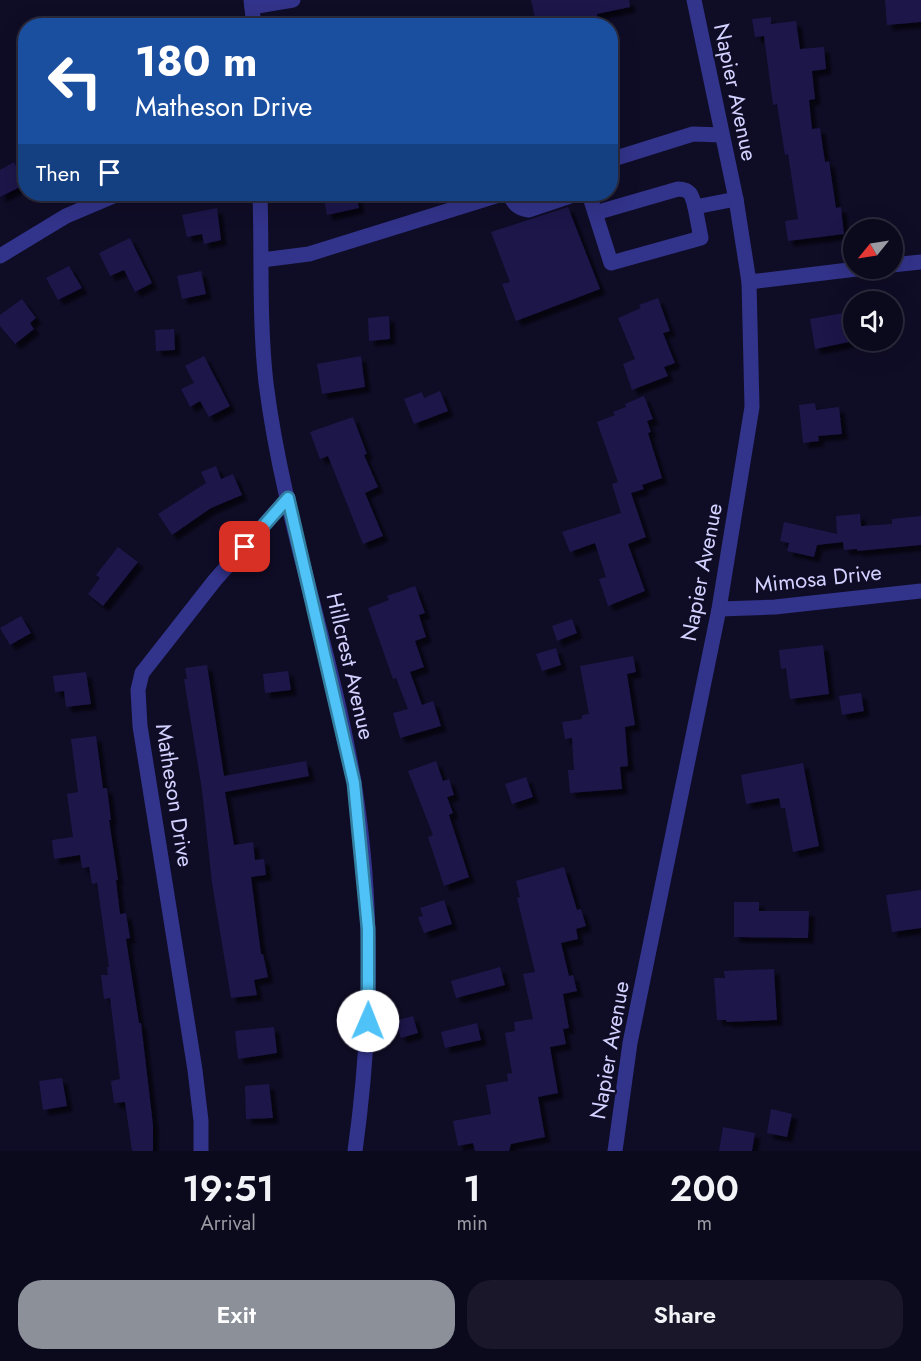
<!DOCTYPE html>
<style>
body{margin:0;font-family:Jost,sans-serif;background:#191729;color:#f1f3f6;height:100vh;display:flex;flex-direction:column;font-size:22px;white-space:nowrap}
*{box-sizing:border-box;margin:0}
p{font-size:20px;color:#9a9aa3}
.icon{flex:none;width:33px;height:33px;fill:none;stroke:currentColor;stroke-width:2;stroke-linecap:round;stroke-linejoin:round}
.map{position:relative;height:1151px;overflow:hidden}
.drawer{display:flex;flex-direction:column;background:#0b091c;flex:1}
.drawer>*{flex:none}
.hud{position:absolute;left:18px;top:18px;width:600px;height:183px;border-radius:24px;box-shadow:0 6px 24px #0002,0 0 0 2px #2b2a3b;background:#1a4fa0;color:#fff;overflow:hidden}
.needle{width:39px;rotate:240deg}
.tools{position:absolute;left:843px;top:219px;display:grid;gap:12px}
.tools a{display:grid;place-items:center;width:60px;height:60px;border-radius:50%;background:#0b091c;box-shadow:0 6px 24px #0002,0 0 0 2px #2b2a3b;font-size:30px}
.pin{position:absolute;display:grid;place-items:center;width:51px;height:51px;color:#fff;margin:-26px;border-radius:12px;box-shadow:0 3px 9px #0006}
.me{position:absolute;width:66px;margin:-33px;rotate:1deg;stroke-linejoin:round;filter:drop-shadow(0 0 4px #0008)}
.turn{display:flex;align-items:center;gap:21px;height:126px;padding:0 18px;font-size:27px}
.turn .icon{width:78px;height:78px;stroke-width:2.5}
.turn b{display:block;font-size:42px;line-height:51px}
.then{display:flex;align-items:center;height:57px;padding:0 18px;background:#0003;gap:12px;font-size:22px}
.eta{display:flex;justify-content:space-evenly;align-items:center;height:102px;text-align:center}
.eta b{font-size:36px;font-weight:600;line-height:42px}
.button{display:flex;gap:12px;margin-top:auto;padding:12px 18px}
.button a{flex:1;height:69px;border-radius:24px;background:#8c9099;color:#fff;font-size:24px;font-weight:600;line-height:69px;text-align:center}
.button a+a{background:#191729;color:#f1f3f6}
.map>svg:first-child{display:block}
</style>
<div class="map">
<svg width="921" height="1151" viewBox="0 0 921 1151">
<defs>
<filter id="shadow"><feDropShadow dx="5.5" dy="5.5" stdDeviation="1.5" flood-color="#0009"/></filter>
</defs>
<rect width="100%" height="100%" fill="#0f0c26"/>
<g fill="#1d1649" filter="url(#shadow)">
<polygon points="531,0 629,0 630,7 597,14 599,26 537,26"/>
<polygon points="885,0 921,0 921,22 887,25"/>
<polygon points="771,17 771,24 796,21 800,49 824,47 826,69 812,71 815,99 809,100 812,129 820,128 825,162 829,161 836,208 841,207 844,234 788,241 785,221 798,219 788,154 785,155 777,104 773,105 764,36 755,37 752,19"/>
<polygon points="14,162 16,166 26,162 26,184 0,197 0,170"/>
<polygon points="323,194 356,194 359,208 327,215"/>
<polygon points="568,207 600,289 516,321 502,284 510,282 491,232"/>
<polygon points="217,208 221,240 204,244 202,234 187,237 182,215"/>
<polygon points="130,238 152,283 135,292 124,270 110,276 99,253"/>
<polygon points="69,266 82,288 58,300 46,278"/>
<polygon points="201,271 206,294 182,299 177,276"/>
<polygon points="658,298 670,331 663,333 675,363 664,367 668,376 632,390 623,364 635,359 618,318 641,308 639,305"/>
<polygon points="22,299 36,318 30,323 34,329 15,344 0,326 0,315"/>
<polygon points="849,312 854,341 815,349 810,319"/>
<polygon points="389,316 390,339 369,341 368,318"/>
<polygon points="174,329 175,350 156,351 155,330"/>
<polygon points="204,356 230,406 209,417 200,401 190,407 181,389 194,383 185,366"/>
<polygon points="361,356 365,387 322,394 317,364"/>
<polygon points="440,391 448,411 414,424 404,399 422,392 424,398"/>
<polygon points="644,396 653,419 647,421 651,432 648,433 662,478 642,485 644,489 631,493 646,537 628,544 645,591 608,606 599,579 606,577 595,543 570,552 562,532 621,513 612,484 618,482 597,422 615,415 613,412 626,407 625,404"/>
<polygon points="815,403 816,410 839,407 842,434 818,436 819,441 803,443 799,405"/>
<polygon points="353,417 367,454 364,455 378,487 365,493 383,536 363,544 328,456 320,459 310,432"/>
<polygon points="216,466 221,479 233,474 242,495 211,508 172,535 158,514 206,483 201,472"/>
<polygon points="860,514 861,526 892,524 892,519 921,516 921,545 857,551 857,549 844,550 843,542 817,545 814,557 787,551 789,543 780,541 784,522 837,534 836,516"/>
<polygon points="118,547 138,562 103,606 88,594 100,578 96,575"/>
<polygon points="415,586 425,613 419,615 426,637 415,641 424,667 410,672 422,705 433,701 441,726 400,738 393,713 408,709 396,678 393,679 368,608 389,600 387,596"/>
<polygon points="21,616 31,633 10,645 0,628"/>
<polygon points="572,619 577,633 557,641 552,626"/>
<polygon points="823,645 829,694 790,699 786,668 781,669 779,650"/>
<polygon points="556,648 561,665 542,671 536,654"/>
<polygon points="633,656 636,672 627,674 635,725 625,727 628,766 620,767 622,789 570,793 568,770 574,770 572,738 565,739 562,722 582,719 582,715 589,714 580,666"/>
<polygon points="207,665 224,776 306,761 309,776 225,792 234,845 253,842 255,860 264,859 266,875 251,877 261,954 263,954 268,977 254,980 257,995 231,998 212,883 202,790 184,679 187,679 185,668"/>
<polygon points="288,671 291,690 265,693 263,674"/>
<polygon points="86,672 91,704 66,707 64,691 55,692 53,676"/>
<polygon points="861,693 864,711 842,715 839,696"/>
<polygon points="96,736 103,788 107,788 111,820 109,820 118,880 116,880 120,914 126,913 130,938 126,939 139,1023 141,1023 153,1125 153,1151 132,1151 125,1102 114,1103 111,1081 120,1079 110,998 104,999 101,975 108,975 107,967 109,967 97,883 92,884 89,867 82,868 80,855 54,859 52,840 73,837 67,794 78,792 71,739"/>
<polygon points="436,761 443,781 449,779 454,795 447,797 453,813 449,815 469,877 444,886 428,837 433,835 408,771"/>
<polygon points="803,763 819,846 793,852 785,808 781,808 779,798 746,804 741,775"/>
<polygon points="526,777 533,797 512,804 505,784"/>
<polygon points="564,867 577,910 581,909 586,926 576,929 578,939 561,943 569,976 573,975 577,991 563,994 569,1028 563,1029 566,1044 550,1047 558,1093 538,1097 545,1137 511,1144 509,1151 475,1151 473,1143 458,1146 453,1121 491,1114 486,1085 508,1081 507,1074 512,1073 505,1033 515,1031 514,1022 533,1019 523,974 535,972 517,898 520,897 516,881"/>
<polygon points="921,890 921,928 892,932 886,895"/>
<polygon points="444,900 452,924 424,933 418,917 423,916 420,908"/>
<polygon points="734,902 759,902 759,911 809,911 808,938 734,937"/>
<polygon points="500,967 505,985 456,998 451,981"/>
<polygon points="774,969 777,1020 726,1022 726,1020 717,1020 714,978 725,978 724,971"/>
<polygon points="413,1016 418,1033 401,1038 395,1021"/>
<polygon points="477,1023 481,1040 445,1048 441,1032"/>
<polygon points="274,1027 277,1053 238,1059 235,1031"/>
<polygon points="62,1078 67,1106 43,1110 39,1081"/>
<polygon points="269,1084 273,1118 246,1119 245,1086"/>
<polygon points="771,1109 792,1114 787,1137 767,1133"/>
<polygon points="723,1127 755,1133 752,1151 719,1151"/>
</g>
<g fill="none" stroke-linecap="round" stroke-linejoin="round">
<g stroke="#32338a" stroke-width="15">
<polyline points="251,0 254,26"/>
<polyline points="252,7 293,0"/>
<polyline points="610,160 693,134 722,135"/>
<path d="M260,194C262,256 259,321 266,383C283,518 331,648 354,782C374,904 372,1029 355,1151"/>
<path d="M509,194C514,204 517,208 529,210L577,194"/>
<polyline points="589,194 611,263 701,238 695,207 736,199"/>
<path d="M595,213L678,189C691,189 692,196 695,207"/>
<polyline points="0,256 66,216 118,194"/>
<polyline points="262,260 309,254 502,194"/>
<polyline points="892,265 921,262"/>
<polyline points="749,282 865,268"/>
<polyline points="719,609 775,607 921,591"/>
<polyline points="201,1151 201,1121 195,1070 140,726 138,690 142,673 215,580 288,498"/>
<polyline points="615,1151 630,1043 719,609 752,407 749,282 736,199 694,0"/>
</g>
</g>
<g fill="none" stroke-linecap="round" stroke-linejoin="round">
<g stroke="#337fa1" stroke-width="15">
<polyline id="route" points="245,547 288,498 354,783 368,929 368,1021"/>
</g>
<use href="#route" stroke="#4fc3f7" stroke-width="10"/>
</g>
<g text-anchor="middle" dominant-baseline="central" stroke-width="4.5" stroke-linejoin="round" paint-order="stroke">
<g font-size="22" fill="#d3d1ff" stroke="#0f0c26">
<text transform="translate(736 92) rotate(78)">Napier Avenue</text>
<text transform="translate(701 572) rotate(-79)">Napier Avenue</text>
<text transform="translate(818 578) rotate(-6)">Mimosa Drive</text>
<text transform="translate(351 666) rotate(77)">Hillcrest Avenue</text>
<text transform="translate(175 795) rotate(81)">Matheson Drive</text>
<text transform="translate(609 1050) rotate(-80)">Napier Avenue</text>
</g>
</g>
</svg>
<div class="tools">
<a><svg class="needle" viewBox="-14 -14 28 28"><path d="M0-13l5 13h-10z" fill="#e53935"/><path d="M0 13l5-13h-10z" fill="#9a9aa3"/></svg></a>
<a><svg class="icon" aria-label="sound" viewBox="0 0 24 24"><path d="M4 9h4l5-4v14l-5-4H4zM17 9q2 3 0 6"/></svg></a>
</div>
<div class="pin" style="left:245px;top:547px;background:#d93025"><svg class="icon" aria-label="arrive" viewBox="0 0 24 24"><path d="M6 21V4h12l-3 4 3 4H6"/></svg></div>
<svg class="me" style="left:368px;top:1021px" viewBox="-20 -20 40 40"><circle r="19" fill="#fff"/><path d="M0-13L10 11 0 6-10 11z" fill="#4fc3f7"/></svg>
<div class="hud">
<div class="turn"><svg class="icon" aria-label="left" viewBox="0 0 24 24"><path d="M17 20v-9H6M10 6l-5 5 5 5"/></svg><div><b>180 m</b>Matheson Drive</div></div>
<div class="then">Then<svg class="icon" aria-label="arrive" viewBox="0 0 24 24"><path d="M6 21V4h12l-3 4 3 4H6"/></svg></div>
</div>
</div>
<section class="drawer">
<div class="eta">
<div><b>19:51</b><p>Arrival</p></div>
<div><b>1</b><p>min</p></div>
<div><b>200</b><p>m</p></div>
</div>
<div class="button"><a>Exit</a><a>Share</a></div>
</section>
